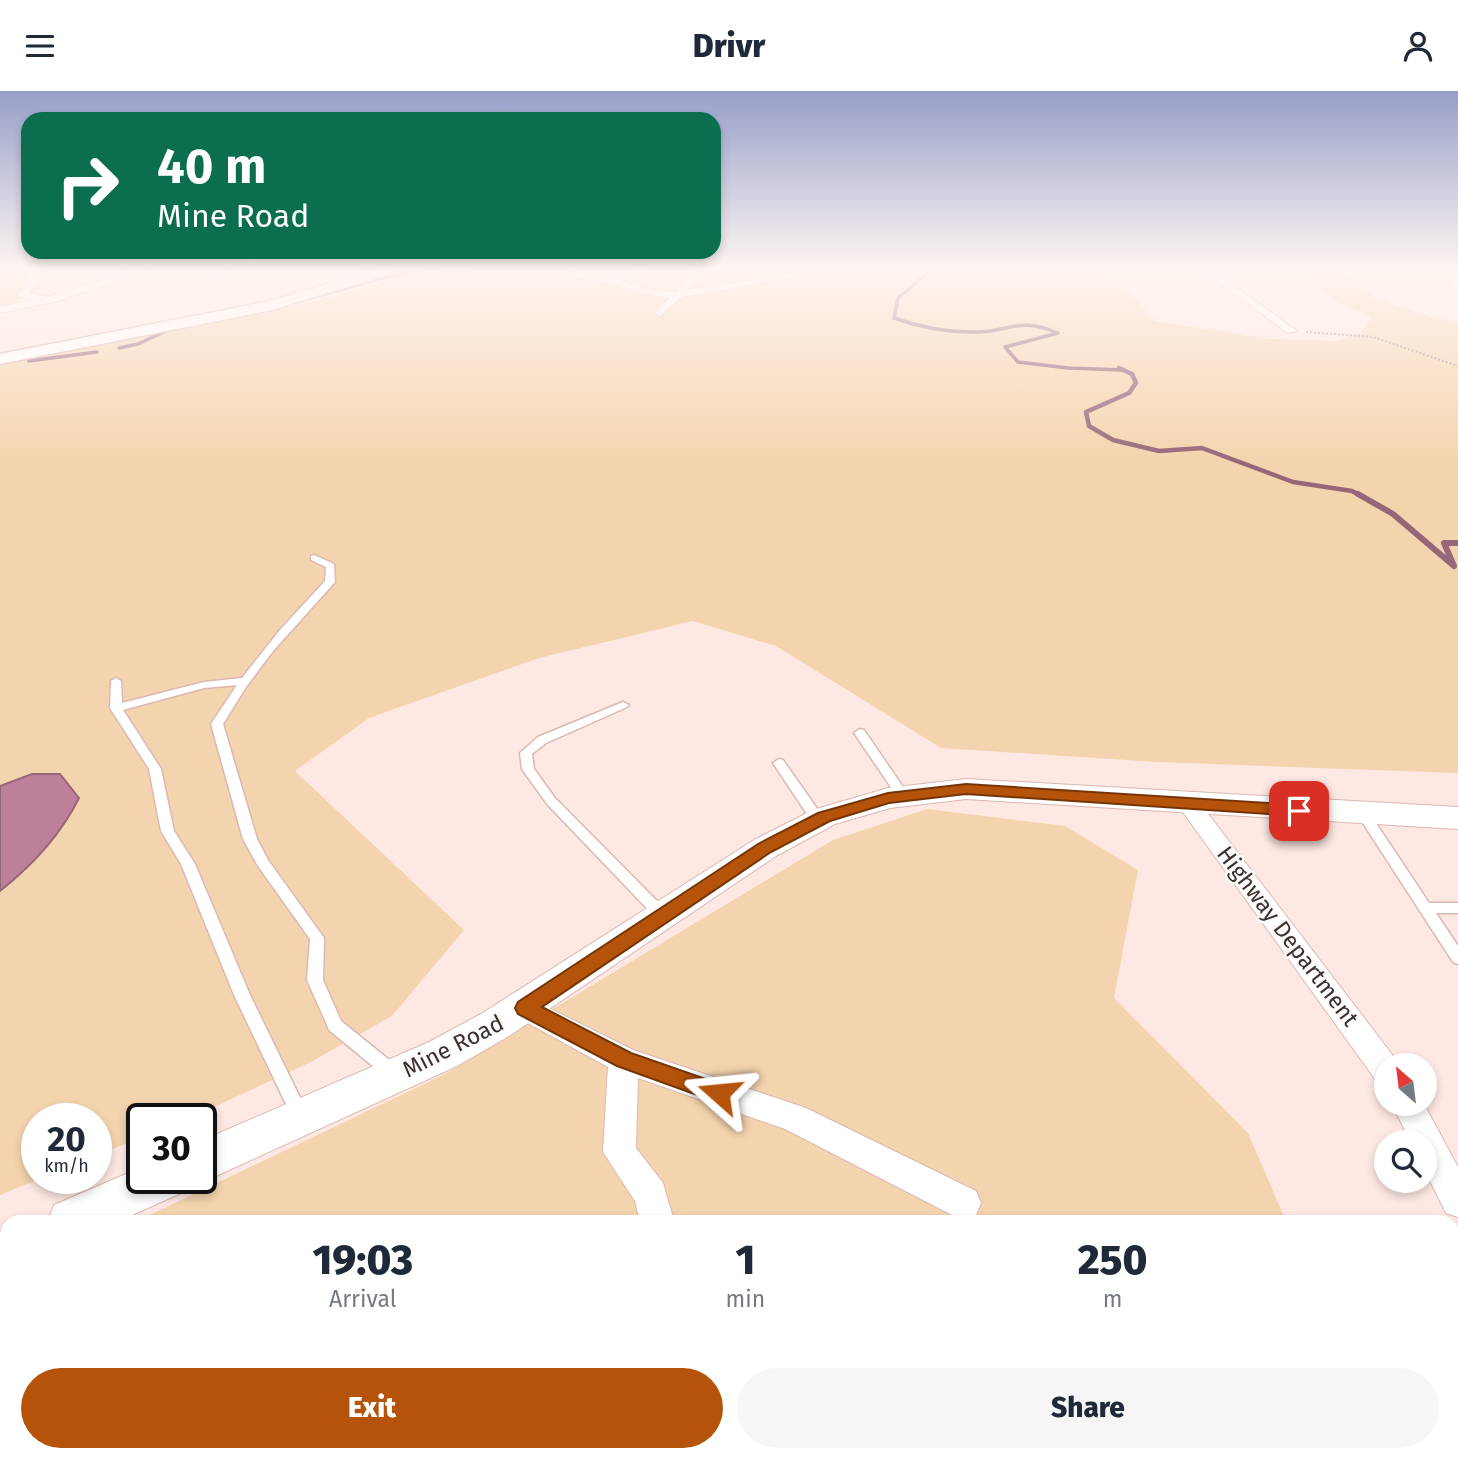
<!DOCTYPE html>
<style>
body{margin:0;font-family:"Fira Sans",sans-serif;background:#f6f6f7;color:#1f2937;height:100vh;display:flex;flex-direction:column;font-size:26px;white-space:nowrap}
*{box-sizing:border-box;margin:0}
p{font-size:23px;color:#747a83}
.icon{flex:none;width:38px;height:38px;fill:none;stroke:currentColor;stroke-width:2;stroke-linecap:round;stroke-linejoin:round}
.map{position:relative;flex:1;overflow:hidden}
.details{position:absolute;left:0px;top:1124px;width:1460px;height:247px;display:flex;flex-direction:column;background:#fff;border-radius:21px 21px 0 0;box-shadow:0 4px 10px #0003}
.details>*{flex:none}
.banner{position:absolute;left:21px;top:21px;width:700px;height:147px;border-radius:21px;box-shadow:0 4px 10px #0003;background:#0b6e4f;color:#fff;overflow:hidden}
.needle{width:46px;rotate:332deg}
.buttons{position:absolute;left:1374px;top:962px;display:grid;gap:14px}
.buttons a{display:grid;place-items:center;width:63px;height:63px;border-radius:50%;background:#fff;box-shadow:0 4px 10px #0003;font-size:35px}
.speed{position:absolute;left:21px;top:1012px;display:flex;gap:14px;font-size:35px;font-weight:700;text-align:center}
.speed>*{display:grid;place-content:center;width:91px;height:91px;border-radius:50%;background:#fff;box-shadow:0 4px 10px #0003;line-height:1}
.speed small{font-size:18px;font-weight:400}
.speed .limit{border:4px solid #111;border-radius:10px;background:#fff;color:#111}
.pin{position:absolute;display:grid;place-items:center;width:60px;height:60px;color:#fff;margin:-30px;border-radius:14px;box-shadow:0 4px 10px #0006}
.me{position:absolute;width:77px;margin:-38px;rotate:288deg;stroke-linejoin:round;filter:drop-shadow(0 0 5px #0008)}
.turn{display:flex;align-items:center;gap:24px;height:147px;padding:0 21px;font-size:32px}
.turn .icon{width:91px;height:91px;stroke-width:2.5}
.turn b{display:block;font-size:49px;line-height:60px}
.eta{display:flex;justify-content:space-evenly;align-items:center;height:119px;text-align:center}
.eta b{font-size:42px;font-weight:800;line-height:49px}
.action{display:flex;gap:14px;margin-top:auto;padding:14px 21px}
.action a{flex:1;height:80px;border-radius:42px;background:#b45309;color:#fff;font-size:28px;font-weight:800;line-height:80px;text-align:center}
.action a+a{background:#f6f6f7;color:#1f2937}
header{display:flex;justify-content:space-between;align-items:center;height:91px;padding:0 21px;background:#fff;font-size:32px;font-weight:800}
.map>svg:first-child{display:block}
</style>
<header><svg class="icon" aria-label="menu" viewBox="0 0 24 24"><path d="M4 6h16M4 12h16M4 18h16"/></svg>Drivr<svg class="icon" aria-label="person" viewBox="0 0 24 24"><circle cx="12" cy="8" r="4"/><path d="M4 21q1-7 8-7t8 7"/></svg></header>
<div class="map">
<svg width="1458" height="1370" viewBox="0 0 1458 1370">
<rect width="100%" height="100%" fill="#fee8e3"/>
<g fill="#f4d4ae">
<polygon points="0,179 46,181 39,200 16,211 0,214"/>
<path d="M438,179H911L956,184L944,179H1090L1125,197L1155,230L1269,248L1339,250L1361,241L1372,226L1340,213L1308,187L1311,183C1346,174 1354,196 1380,208C1405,219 1431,226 1458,232V682L1157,671L941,657L776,555L693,530L539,567L369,627L295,680L464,839L392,925L311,971L199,1023L188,1027H142V1046L96,1065V1027H37V1087H42L0,1104V800L26,780L32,683L0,695V274L140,244L321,209L406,183Z"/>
<polygon points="927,718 1065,735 1138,779 1114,907 1248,1042 1286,1130 137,1130 445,983 833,749"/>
<polygon points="7,1193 7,1363 1354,1363 1353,1370 0,1370 0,1196"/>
</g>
<path fill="#bd809b" stroke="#966779" stroke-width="2" d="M32,683H60L79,707C60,745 33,774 0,800V695Z"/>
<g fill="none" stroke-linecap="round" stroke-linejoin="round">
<g stroke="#966779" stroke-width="3.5">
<polyline points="445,179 453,183 469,179"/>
<path d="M931,179L898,207L894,227C922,237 949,242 979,241C1014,239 1021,226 1058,242L1005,256L1018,271L1068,277L1123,279"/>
<polyline points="273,217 393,184 423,179"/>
<polyline points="119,257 138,253 168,239"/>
<polyline points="29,270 97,261"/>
</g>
<polyline stroke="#966779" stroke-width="4.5" points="1119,277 1132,283 1136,292 1129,302 1086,321 1089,335 1113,349 1159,360 1202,357 1293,391 1352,400 1361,405"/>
<polyline stroke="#966779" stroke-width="6" points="1358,403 1393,423 1454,475 1444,452 1458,452"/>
<g stroke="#dbb8b1" stroke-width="3">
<g id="service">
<polygon points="314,464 334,473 335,491 273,560 246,596 223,633 257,748 268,769 324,847 323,889 341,930 398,976 400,981 398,986 392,988 386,986 329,939 327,934 307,889 310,848 258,775 243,748 211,633 237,594 204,597 123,619 161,678 174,740 195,773 250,904 308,1023 305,1028 299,1031 293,1028 234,904 181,773 161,740 149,678 110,617 111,590 116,587 121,590 122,612 204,591 242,587 280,539 325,490 326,476 311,469 311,465"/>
<polygon points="623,611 629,614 627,616 546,652 532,663 534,678 555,707 668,821 670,825 668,829 663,830 658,829 547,713 522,678 520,662 538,646"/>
<polygon points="860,638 864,639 907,702 909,705 907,708 899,708 854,642"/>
<polygon points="779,668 783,669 823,726 824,729 823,732 813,732 773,672"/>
<polygon points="1363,719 1368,720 1429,812 1458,812 1458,822 1436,822 1458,855 1458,873 1453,871 1357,723"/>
</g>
</g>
<g stroke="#dbb8b1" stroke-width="2">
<g id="minor">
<polygon points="22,179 38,182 39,189 29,202 47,206 134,179 149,179 58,210 0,222 0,216 33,209 17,204 29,189 28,183"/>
<polygon points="213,179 223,179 227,184 219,186"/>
<path d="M554,179L608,185L633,179H651L618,189L651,199L676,201L685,192L690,179H699L688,199L789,183L794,186L681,206L660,225L655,222L670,206C646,205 626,195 603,191C586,187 569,188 554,179Z"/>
<polygon points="1201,179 1212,179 1297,240 1288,242"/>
<polygon points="1458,187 1458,203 1448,193"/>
<polygon points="1188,704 1196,707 1397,970 1399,975 1386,975 1386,992 1375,988 1180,717 1176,712 1180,707"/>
<polygon points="525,905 633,959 806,1017 976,1100 981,1112 976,1124 964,1128 952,1124 785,1038 638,987 636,1057 663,1092 674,1130 640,1130 635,1110 603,1061 608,976 515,925 511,917 515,909"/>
<polygon points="1392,1013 1424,1013 1458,1076 1458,1126 1446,1122 1424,1078 1424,1052 1411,1052"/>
<polygon points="571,1363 612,1363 609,1370 569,1370"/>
</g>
</g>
<g stroke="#dbb8b1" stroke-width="2">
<g id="tertiary">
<polygon points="966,688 1458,716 1458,738 966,708 890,717 835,733 776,765 509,945 457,975 216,1085 201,1091 190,1087 201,1087 201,1050 429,951 481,923 754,749 813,719 888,697"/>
<polygon points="142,1076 142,1087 188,1087 181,1102 119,1130 48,1130 54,1114"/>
<polygon points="7,1138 7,1184 0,1187 0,1141"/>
</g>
</g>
<g stroke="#dbb8b1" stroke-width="3">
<polygon id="secondary" points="375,179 399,179 272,219 0,273 0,263 270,210"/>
</g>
<polyline stroke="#a69490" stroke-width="2" stroke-dasharray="2 2" stroke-linecap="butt" points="1306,241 1373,246 1458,275"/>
<use href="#service" fill="#fff" fill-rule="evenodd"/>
<use href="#minor" fill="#fff" fill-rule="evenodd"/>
<use href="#tertiary" fill="#fff" fill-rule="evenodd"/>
<use href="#secondary" fill="#fff" fill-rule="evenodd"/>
</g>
<linearGradient id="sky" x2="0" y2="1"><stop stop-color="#979fc9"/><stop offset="0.48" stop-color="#fff5f2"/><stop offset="1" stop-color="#fff5f2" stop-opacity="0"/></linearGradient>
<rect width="1458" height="371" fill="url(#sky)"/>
<polygon fill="#b45309" stroke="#753606" stroke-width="2" points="966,693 1299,714 1307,720 1299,725 966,703 889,712 830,730 771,761 542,916 631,962 726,995 730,1002 726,1009 719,1012 617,975 518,923 515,917 518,911 758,753 818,722 888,702"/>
<g text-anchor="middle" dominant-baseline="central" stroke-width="5" stroke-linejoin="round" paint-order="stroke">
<g font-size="23" fill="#3c2e2b" stroke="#fafafa">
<text transform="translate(1288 845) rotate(53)">Highway Department</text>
<text transform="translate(453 955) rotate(-27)">Mine Road</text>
</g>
</g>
</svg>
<div class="buttons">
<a><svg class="needle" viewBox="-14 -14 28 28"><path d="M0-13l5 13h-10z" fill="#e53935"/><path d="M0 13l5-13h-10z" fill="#747a83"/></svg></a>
<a><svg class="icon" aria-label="search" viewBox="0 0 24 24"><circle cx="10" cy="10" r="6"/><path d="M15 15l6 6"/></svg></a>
</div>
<div class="speed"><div>20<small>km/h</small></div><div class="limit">30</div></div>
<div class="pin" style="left:1299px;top:720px;background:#d93025"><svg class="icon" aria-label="arrive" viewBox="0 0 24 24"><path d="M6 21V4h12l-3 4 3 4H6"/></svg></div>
<svg class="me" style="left:719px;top:1002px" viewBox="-20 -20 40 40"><path d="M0-17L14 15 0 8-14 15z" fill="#b45309" stroke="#fff" stroke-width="4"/></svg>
<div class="banner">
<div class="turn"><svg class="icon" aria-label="right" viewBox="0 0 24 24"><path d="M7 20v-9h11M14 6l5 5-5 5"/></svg><div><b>40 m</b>Mine Road</div></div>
</div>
<section class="details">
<div class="eta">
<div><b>19:03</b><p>Arrival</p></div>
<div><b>1</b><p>min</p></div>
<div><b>250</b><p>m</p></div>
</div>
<div class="action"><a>Exit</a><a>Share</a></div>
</section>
</div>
